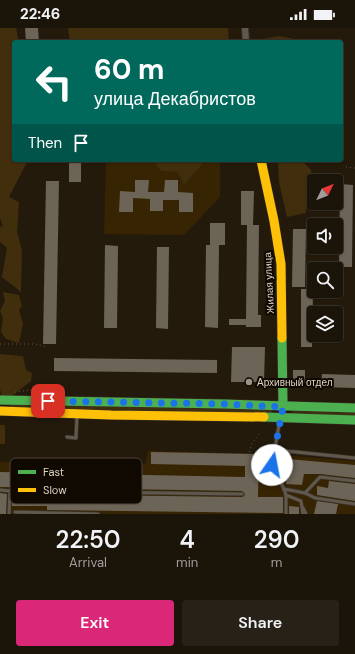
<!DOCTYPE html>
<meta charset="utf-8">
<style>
body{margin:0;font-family:"DM Sans",sans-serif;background:#282117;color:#f1f3f6;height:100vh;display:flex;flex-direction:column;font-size:15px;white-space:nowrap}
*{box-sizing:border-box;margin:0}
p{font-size:13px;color:#a09e9c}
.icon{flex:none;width:22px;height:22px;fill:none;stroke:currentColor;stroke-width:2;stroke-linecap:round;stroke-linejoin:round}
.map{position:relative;height:486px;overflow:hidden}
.details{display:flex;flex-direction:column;background:#1b1409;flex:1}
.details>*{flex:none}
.guide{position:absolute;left:12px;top:12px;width:331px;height:122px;border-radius:4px;box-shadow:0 1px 3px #0004,0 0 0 1px #39332a;background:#00695c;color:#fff;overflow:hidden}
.needle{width:26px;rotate:47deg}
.fabs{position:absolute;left:307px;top:146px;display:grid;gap:8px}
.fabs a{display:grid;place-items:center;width:36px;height:36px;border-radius:4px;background:#1b1409;box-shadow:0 1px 3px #0004,0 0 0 1px #39332a;font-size:20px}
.pin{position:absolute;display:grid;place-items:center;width:34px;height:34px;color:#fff;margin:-17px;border-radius:8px;box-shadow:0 2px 6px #0006}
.me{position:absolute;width:44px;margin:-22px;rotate:12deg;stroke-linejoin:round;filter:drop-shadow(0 0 3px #0008)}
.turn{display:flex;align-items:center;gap:14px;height:84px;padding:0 16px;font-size:18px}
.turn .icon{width:52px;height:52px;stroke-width:2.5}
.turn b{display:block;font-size:28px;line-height:34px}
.then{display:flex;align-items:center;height:38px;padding:0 16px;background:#0003;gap:8px;font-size:15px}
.eta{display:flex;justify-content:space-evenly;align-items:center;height:68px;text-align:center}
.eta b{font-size:24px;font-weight:600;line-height:28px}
.primary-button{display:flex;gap:8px;margin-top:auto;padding:8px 16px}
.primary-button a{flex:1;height:46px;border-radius:4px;background:#db2777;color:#fff;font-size:16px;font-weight:600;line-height:46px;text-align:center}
.primary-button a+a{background:#282117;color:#f1f3f6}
.status{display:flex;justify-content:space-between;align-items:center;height:28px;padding:0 20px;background:#1b1409;direction:ltr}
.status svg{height:11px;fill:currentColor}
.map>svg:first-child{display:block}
</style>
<div class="status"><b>22:46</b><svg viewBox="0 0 49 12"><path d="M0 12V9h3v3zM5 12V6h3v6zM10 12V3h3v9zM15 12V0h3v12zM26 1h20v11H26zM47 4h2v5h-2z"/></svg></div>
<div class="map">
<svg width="355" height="486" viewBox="0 0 355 486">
<rect width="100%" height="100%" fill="#241a0c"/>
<g fill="#372402">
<polygon points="106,132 220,132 220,169 184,207 104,206"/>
<polygon points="148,423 261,426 264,436 280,436 282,427 355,433 355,486 0,486 0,434 145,437"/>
</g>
<g fill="#412e0c">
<polygon points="0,0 16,0 19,14 14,14 14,132 28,132 9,169 19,174 17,204 22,222 21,264 2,249 7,220 0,214 0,198 3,199 0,190"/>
<polygon points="68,0 228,0 229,14 70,14"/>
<polygon points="279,8 294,11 295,14 258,14 258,12"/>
<polygon points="157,132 206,132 184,157 178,144 162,143 156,137"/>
<polygon points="282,132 301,132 311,142 314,161 307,167 306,185 287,189 279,154 278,136"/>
<polygon points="3,264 19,267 22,278 19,282 23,296 19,315 6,311 1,304 3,290 0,283 5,273"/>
<polygon points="0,326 23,328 26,342 32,345 31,353 12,368 2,369 0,361"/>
<polygon points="10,376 272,382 272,385 10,380"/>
<polygon points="293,383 355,385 355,388 292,385"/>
<rect x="0" y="397" width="5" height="19"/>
</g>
<g fill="#6c6457">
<polygon points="25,0 38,0 39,14 26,14"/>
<rect x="69" y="132" width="12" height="22"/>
<polygon points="135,152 149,152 148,164 164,164 165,152 178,152 178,164 193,165 193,184 179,184 179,172 163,172 163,183 150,183 150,171 133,170 133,184 119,184 120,163 135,164"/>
<polygon points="46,153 59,153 56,316 43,316"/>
<polygon points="340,156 353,157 352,239 339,239"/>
<polygon points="241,163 254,163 253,197 259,197 258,287 261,287 261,299 246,299 246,297 229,297 229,291 246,291 247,197 241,197"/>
<polygon points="210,195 225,195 225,217 219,217 218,300 205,299 206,217 210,217"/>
<polygon points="293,201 306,201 305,259 292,259"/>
<polygon points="105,217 118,218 117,300 104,300"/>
<polygon points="157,219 169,219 168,301 156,300"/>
<polygon points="301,261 313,261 312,319 301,319"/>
<polygon points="232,319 265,319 264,354 231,354"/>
<polygon points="54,330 217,332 217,345 54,343"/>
<rect x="293" y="342" width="12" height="13"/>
<polygon points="322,346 355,347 355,360 321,359"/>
<polygon points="151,424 259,426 258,469 283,469 283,485 47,482 47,478 12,478 13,466 242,469 244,468 245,466 242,463 0,459 0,444 245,449 245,438 151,436"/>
<polygon points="288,431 355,437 355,450 320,446 304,446 302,457 286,456"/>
<polygon points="329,453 355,456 355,473 317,467 317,458 328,460"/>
<polygon points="0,465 7,466 6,486 0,486"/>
<polygon points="317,473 338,476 336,486 314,486"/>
<polygon points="289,478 299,479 299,486 289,486"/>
</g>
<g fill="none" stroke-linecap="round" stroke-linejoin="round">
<g stroke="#3b342a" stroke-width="4.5">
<g id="lane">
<polyline points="282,380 272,437 284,461 286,467 301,473 303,486"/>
<polyline points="67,409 76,410 77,387"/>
<polyline points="274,426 286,423 355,430"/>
<polyline points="284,461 305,465 315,470 355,476"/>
<polyline points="0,462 10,463 9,486"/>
<polyline points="10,463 242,466"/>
<polyline points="305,465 320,449 355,453"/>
<polyline points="303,480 306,486"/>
<polyline points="15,484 98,486"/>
<polyline points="286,486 286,467"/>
</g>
</g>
<g stroke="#3b342a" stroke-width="8">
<polyline id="street" points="245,0 246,14"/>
</g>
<g stroke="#3b342a" stroke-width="10">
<g id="fast">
<polyline points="282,310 283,379"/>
<polyline points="0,372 224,376 355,380"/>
<polyline points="264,389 355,392"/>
</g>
</g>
<g stroke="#3b342a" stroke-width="10">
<g id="slow">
<polyline points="261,132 274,193 281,236 282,310"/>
<polyline points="0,383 111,387 264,389"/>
</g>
</g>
<g stroke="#5a5348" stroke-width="1" stroke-dasharray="1 3" stroke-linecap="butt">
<polyline points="346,139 355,140"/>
<polyline points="0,316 35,316 47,319"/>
<polyline points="15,364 46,360"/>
<polyline points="249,428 251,417 260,404"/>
</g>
<use href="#lane" stroke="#60584d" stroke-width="3"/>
<use href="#street" stroke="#60584d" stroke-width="6"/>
<use href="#fast" stroke="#4caf50" stroke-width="9"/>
<use href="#slow" stroke="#ffc107" stroke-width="9"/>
</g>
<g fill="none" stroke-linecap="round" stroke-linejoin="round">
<polyline stroke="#1a73e8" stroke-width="7" stroke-dasharray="0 12.6" points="48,373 224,376 283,379 272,437"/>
</g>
<circle fill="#9c9282" stroke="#100901" stroke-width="1.5" cx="249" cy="354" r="4"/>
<g text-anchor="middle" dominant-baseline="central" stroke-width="4" stroke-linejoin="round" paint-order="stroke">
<g font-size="10" fill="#ddd2c2" stroke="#100901">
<text transform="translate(269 255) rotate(-93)">Жилая улица</text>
</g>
<g font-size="10" fill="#ddd2c2" stroke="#100901" text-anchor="start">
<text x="257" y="354">Архивный отдел</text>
</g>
</g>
<rect x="10" y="430" width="132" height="46" rx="6" fill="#100901" stroke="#4e453b" stroke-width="1"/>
<rect x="18" y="442" width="18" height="4" fill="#4caf50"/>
<rect x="18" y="460" width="18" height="4" fill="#ffc107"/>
<g font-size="11" fill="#ddd2c2">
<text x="43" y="448">Fast</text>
<text x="43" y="466">Slow</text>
</g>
</svg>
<div class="fabs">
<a><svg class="needle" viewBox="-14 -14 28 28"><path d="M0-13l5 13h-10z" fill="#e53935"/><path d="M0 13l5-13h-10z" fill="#a09e9c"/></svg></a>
<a><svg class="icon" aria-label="sound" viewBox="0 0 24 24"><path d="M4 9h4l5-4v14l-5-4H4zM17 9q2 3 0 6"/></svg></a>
<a><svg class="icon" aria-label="search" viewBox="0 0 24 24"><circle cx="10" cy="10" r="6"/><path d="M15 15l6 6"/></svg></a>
<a><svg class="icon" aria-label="layers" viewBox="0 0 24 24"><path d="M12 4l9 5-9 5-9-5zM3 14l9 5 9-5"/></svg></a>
</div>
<div class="pin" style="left:48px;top:373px;background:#d93025"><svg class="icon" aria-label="arrive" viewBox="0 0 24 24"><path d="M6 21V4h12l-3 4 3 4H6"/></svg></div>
<svg class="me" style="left:272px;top:437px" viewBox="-20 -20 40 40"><circle r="19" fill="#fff"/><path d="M0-13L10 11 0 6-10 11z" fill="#1a73e8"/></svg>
<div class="guide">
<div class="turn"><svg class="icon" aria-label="left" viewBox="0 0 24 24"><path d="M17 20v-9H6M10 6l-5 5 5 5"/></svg><div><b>60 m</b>улица Декабристов</div></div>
<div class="then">Then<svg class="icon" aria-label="arrive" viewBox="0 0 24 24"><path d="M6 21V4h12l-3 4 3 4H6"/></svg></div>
</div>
</div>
<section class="details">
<div class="eta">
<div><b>22:50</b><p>Arrival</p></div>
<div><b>4</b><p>min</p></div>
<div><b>290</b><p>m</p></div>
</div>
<div class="primary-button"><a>Exit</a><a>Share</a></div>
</section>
